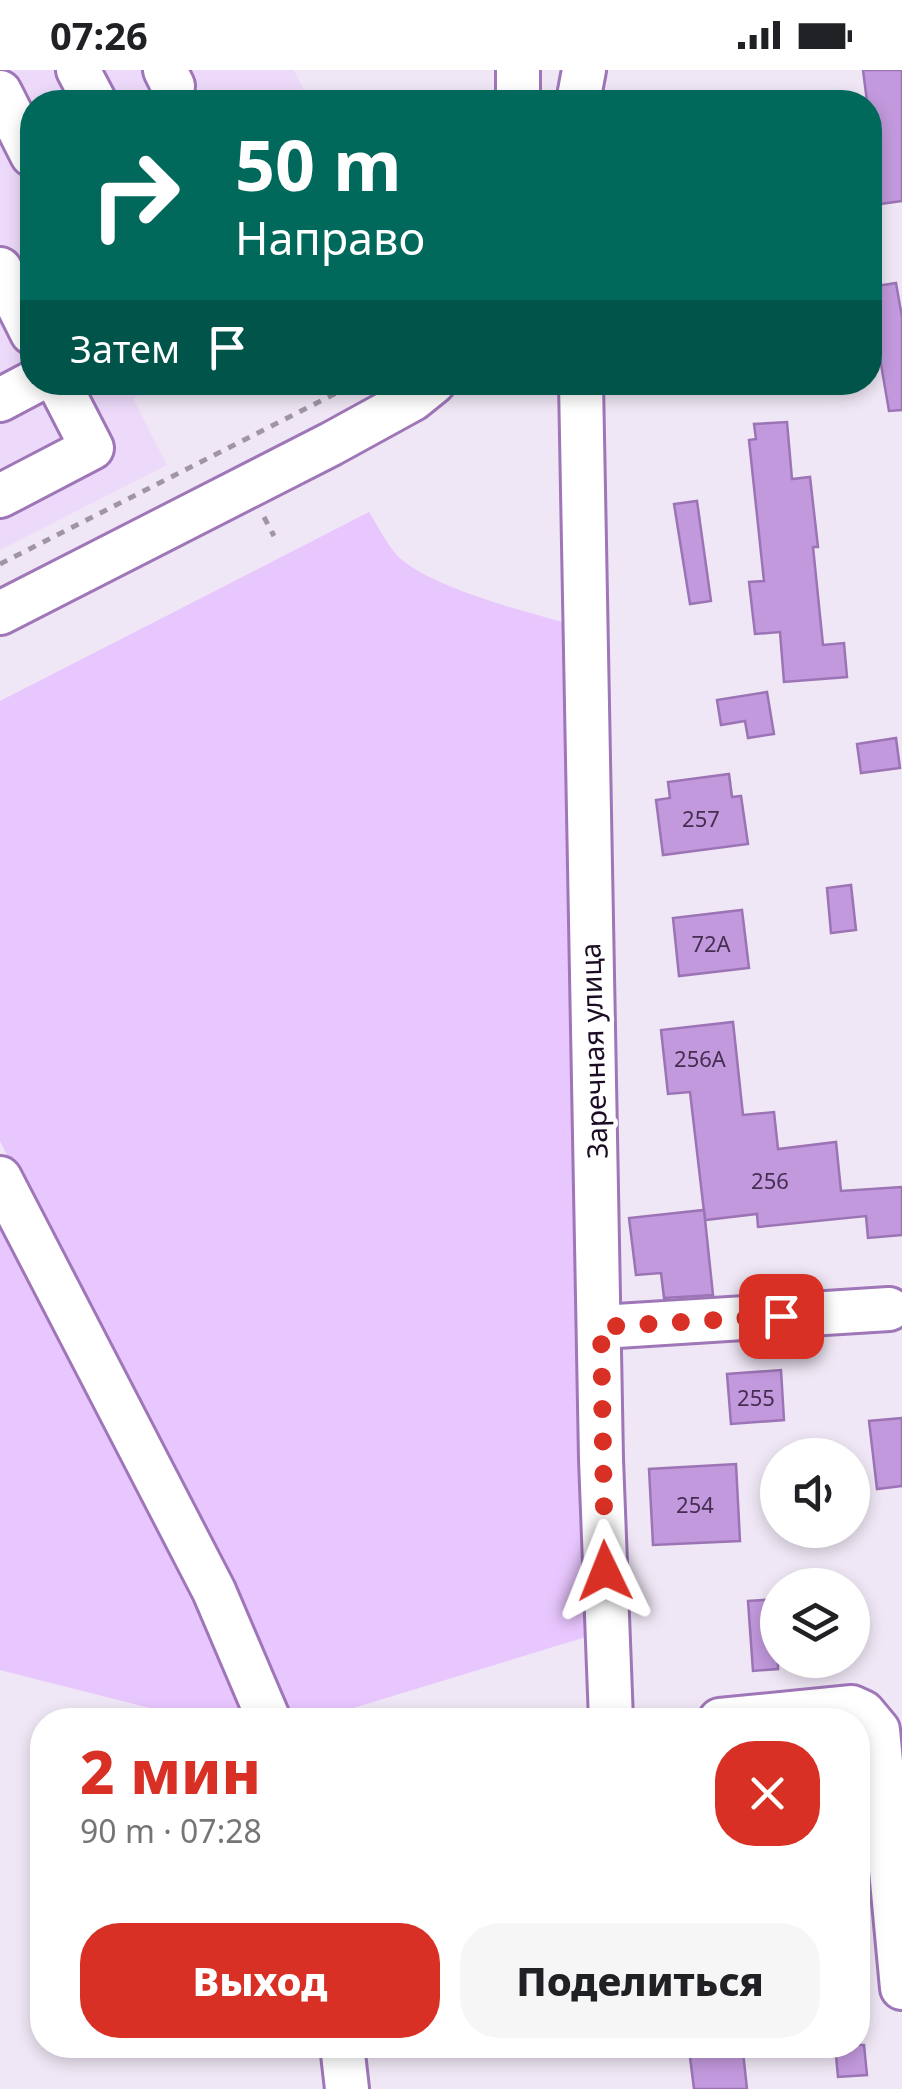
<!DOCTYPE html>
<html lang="ru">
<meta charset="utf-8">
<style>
body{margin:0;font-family:"Noto Sans",sans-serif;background:#f6f6f6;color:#202124;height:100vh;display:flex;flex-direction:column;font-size:38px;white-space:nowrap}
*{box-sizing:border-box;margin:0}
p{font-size:32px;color:#757577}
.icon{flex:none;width:55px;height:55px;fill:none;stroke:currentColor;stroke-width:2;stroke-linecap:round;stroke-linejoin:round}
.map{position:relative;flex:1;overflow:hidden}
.drawer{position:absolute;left:30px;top:1638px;width:840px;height:350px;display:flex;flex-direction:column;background:#fff;border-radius:40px;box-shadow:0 5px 15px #0003}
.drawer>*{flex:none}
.banner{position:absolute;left:20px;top:20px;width:862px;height:305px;border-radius:40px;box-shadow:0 5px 15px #0003;background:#00695c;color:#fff;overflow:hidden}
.tools{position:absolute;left:760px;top:1368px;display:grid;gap:20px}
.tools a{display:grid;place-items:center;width:110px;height:110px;border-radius:50%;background:#fff;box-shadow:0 5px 15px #0003;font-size:50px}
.pin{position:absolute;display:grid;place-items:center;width:85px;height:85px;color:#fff;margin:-42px;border-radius:20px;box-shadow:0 5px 15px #0006}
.me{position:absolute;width:110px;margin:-55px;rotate:358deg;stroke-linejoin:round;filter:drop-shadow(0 0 8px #0008)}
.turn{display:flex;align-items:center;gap:35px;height:210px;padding:0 50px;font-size:45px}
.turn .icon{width:130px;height:130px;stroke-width:2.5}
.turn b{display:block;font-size:70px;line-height:85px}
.then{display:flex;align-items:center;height:95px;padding:0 50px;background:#0003;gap:20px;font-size:38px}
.round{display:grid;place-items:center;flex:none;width:105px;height:105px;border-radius:40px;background:#f6f6f6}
.headline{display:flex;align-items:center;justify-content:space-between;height:170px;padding:0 50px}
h1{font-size:60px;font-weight:800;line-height:75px;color:#d93025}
.button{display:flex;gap:20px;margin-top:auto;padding:20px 50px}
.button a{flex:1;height:115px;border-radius:40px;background:#d93025;color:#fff;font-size:40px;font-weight:800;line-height:115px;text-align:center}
.button a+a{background:#f6f6f6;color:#202124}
.status{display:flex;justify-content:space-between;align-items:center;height:70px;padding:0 50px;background:#fff;direction:ltr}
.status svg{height:28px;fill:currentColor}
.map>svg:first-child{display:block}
</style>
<div class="status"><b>07:26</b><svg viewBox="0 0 49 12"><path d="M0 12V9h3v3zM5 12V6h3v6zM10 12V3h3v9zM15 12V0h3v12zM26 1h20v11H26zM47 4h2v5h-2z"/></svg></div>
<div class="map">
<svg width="902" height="2019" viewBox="0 0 902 2019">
<rect width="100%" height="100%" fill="#efe7f5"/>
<polygon fill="#eddafa" points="0,0 294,0 310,32 32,32 32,312 162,313 133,328 167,395 0,480"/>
<g fill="#e8c6fe">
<path d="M369,442C378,456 385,471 395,483C421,515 529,543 570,554L589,1566L314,1650H287L0,1071V631Z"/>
<polygon points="0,1147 253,1650 197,1650 0,1600"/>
</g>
<g fill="#c299dd" stroke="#9c74b5" stroke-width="2.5">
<polygon points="863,0 902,0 902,131 880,134"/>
<polygon points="896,213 902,247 902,340 889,341 876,265 870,266 870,217"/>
<polygon points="787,352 792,409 810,407 818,477 813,477 823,575 844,573 847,607 784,612 780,562 755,564 749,512 764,511 749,370 756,369 754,354"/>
<polygon points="697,431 711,531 690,534 674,434"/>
<polygon points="767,622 774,664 748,668 745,651 721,655 717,630"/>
<polygon points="896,668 900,698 861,703 857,674"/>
<polygon points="729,704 732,727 741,726 748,774 663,785 656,730 670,728 668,712"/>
<polygon points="851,815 856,860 831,863 827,818"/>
<polygon points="742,840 749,898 679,906 673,848"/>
<polygon points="733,952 743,1045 774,1042 778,1079 836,1072 841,1121 902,1117 902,1165 868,1168 866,1146 758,1157 757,1144 705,1150 690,1022 668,1024 661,960"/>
<polygon points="704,1140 713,1225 664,1228 661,1203 636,1205 629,1148"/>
<polygon points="781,1300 784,1350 731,1354 727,1304"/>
<polygon points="902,1348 902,1416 877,1419 869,1351"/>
<polygon points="736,1394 740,1471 653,1475 649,1399"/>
<polygon points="778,1529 778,1599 753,1601 748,1531"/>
<polygon points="835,1975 864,1975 867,2005 838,2007"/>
<polygon points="743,1982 747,2019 694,2019 690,1987"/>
</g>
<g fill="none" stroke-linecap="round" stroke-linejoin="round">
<g stroke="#9f76b8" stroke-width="48">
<g id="minor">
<polyline points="78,0 95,32"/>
<polyline points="165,0 173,16"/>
<polyline points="518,0 518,32"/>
<polyline points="0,22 32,85"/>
<polyline points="578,32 584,0"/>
<polyline points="0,199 32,263"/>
<polyline points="581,312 601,1389 611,1650"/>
<polyline points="0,330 34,312"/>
<polyline points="0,426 92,378 58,312"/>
<polyline points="0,543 331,374 413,329 434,312"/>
<polyline points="0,1108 214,1521 269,1650"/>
<polyline points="601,1257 889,1239"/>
<polyline points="720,1650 852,1637 863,1642 878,1660 902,1918"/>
<polyline points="342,1975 347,2019"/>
</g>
</g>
<g stroke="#a095a7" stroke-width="5" stroke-dasharray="8 8" stroke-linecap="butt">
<polyline points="264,447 274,466"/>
<polyline points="0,494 358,312"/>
</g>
<use href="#minor" stroke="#fff" stroke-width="42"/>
</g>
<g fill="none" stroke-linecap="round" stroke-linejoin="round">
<polyline stroke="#d93025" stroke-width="18" stroke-dasharray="0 32.4" points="605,1501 601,1257 781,1246"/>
</g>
<g text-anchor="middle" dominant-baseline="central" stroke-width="9" stroke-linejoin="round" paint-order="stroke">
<g font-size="22" fill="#452e52">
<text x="701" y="748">257</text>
<text x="711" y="873">72А</text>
<text x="700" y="988">256А</text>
<text x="770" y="1110">256</text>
<text x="756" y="1327">255</text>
<text x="695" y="1434">254</text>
</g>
<g font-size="28" fill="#1b0b24" stroke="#fff">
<text transform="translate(593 981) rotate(-92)">Заречная улица</text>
</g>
</g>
</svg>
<div class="tools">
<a><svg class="icon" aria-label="sound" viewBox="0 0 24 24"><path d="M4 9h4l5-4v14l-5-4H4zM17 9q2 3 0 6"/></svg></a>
<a><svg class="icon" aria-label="layers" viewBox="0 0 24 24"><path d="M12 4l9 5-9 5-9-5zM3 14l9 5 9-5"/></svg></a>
</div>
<div class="pin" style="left:781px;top:1246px;background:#d93025"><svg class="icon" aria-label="arrive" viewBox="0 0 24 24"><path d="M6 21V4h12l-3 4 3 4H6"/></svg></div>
<svg class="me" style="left:605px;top:1501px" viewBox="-20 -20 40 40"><path d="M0-17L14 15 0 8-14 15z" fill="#d93025" stroke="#fff" stroke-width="4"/></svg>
<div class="banner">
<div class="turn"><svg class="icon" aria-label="right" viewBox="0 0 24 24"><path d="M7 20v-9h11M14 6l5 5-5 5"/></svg><div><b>50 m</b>Направо</div></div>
<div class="then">Затем<svg class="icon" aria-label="arrive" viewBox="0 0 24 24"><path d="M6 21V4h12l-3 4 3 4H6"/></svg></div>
</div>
<section class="drawer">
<div class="headline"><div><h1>2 мин</h1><p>90 m · 07:28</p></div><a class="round" style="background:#d93025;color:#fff"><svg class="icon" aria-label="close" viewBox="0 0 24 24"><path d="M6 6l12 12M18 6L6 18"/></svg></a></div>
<div class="button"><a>Выход</a><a>Поделиться</a></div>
</section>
</div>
